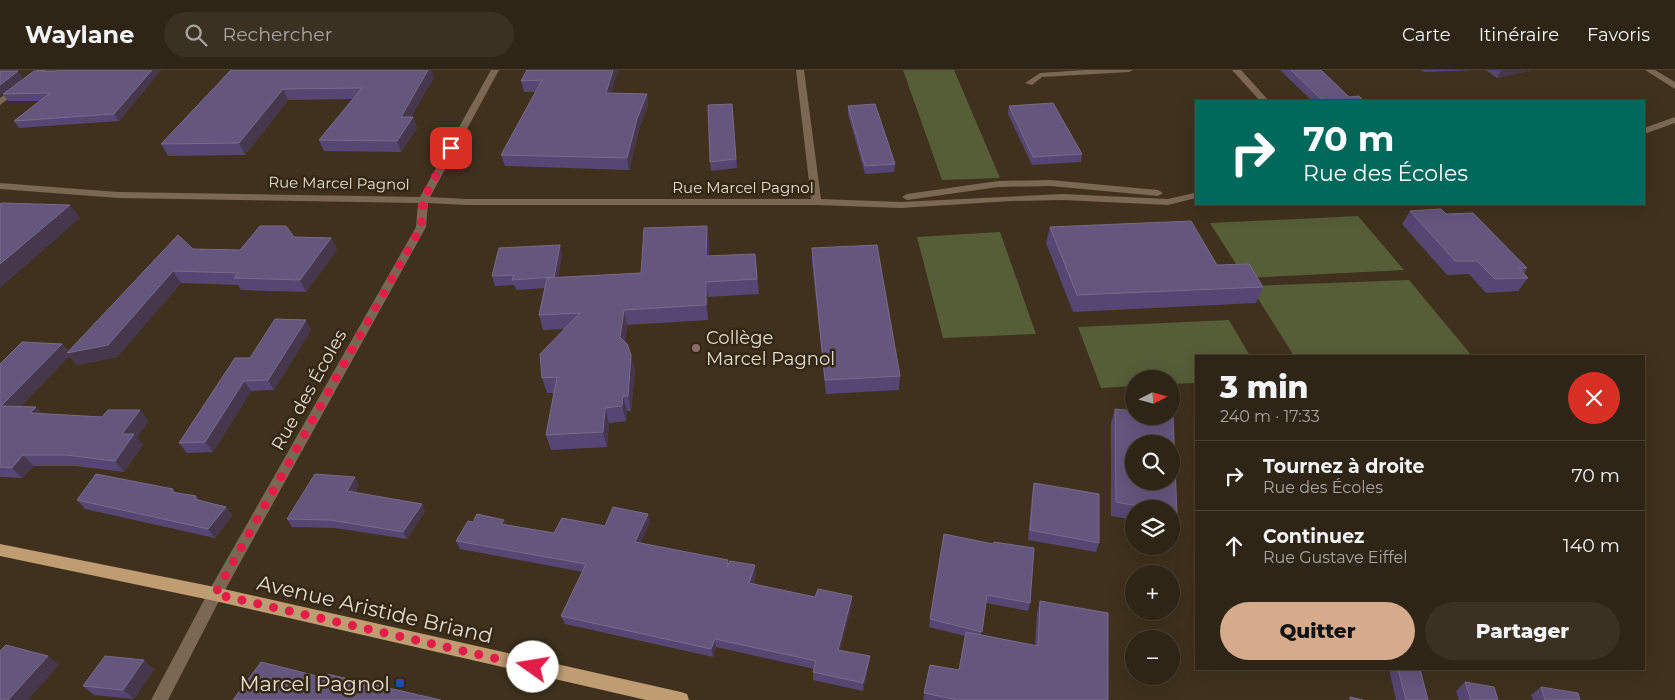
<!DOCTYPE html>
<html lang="fr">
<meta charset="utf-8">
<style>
body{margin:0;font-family:Montserrat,sans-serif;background:#3b3123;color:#f1f3f6;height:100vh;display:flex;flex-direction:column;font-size:19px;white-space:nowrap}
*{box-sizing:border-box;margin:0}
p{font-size:16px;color:#a7a5a1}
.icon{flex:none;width:28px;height:28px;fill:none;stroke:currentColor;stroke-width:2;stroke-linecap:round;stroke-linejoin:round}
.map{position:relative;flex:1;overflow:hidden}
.details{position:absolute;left:1195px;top:285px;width:450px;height:315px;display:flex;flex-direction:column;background:#2f2516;border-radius:0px;box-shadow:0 5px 20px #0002,0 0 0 1px #4a4235}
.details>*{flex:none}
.guide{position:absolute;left:1195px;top:30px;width:450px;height:105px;border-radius:0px;box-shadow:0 5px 20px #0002,0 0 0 1px #4a4235;background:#00695c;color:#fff;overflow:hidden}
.needle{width:32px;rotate:84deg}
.buttons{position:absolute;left:1125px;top:300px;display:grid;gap:10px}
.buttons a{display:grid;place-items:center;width:55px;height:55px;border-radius:50%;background:#2f2516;box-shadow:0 5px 20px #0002,0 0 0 1px #4a4235;font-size:25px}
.pin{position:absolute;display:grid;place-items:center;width:42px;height:42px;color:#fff;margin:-21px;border-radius:10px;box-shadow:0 2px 8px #0006}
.me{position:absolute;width:55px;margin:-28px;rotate:283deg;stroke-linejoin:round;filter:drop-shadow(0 0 4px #0008)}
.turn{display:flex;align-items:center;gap:18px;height:105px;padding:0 25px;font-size:22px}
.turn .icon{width:65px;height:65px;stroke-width:2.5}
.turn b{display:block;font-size:35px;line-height:42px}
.round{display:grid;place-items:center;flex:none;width:52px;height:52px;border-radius:26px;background:#3b3123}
.overview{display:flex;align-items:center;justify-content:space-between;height:85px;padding:0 25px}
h1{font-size:30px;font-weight:800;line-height:38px}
.action{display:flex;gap:10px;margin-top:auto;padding:10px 25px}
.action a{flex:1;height:58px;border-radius:30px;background:#d6ab8b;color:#111;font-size:20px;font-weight:800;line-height:58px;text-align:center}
.action a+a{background:#3b3123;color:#f1f3f6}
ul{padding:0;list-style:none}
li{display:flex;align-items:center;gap:15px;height:70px;padding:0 25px;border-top:1px solid #4a4235}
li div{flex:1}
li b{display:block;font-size:19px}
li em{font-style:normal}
header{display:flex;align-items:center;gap:30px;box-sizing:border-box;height:70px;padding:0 25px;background:#2f2516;border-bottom:1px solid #4a4235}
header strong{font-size:24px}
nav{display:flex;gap:28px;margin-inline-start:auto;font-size:18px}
.search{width:350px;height:45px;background:#3b3123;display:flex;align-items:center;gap:12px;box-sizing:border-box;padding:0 18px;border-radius:28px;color:#a7a5a1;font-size:19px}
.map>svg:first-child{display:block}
</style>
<header>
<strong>Waylane</strong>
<div class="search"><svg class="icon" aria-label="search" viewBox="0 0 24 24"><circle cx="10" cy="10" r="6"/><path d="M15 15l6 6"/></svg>Rechercher</div>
<nav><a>Carte</a><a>Itinéraire</a><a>Favoris</a></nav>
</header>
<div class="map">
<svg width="1675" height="630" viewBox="0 0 1675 630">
<rect width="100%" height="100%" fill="#3f311d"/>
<g fill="#565e38">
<polygon points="903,0 954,0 1000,108 942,110"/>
<polygon points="1358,146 1404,200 1245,208 1210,153"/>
<polygon points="1000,162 1036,264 943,268 917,167"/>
<polygon points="1409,210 1472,286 1294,286 1250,216"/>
<polygon points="1229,250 1250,286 1196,286 1196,313 1171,314 1171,309 1134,309 1134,316 1101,318 1078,257"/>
</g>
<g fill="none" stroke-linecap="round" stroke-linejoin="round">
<g fill="#7a6854" fill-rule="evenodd">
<polygon points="37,0 46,0 0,35 0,28"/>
<polygon points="491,0 499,0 430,127 466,129 811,129 796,0 804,0 821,129 901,132 1063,124 1168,129 1194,123 1196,124 1196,128 1168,135 1063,130 1011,131 901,138 816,135 466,135 428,133 426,157 220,529 168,630 151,630 210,519 416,157 418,133 118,128 0,119 0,113 118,122 420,127"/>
<polygon points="1085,0 1133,0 1129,2 1042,7 1032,15 1025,13 1040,3"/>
<polygon points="1232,0 1241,0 1269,31 1260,31"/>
<polygon points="1645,0 1655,0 1675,12 1675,19"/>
<polygon points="1675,47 1675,53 1644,64 1644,58"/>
<polygon points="1050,110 1158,120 1163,123 1158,126 1050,116 998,117 907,130 902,127 907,124 998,111"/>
</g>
<polygon fill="#bf9c72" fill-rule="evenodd" points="0,474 215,517 681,622 687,624 689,630 646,630 215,531 0,486"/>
</g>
<g fill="#554673">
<polygon points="161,0 119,51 19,58 14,51 40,31 8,31 3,24 57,1"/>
<polygon points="231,0 434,7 411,47 413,47 417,58 401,82 324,81 319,70 353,29 288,30 245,85 168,86 161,74"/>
<polygon points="618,0 611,23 647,24 648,35 639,60 629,100 505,96 501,85 536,22 524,22 521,11"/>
<polygon points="1280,0 1321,0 1349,27 1364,31 1312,31"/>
<polygon points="1421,0 1477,0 1424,2"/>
<polygon points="1486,0 1531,0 1497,8"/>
<polygon points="732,34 737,98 711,101 710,92"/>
<polygon points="848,36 895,94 894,102 865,104 848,44"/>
<polygon points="1009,36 1082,84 1081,92 1032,95 1008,44"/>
<polygon points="1410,141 1446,144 1527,198 1524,203 1528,208 1518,221 1486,223 1469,204 1447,205 1402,154"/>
<polygon points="1050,157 1217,195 1263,217 1256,233 1073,242 1046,173"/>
<polygon points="294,167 331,168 337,180 306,222 241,220 238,215 181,213 117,287 77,295 69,286 21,336 43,344 102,347 140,340 148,351 137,367 143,375 124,402 76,396 34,396 22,408 0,407 0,294 62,274 68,281 193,179 240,180"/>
<polygon points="709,170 709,186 755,184 759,224 708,227 708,250 627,255 625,272 635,300 631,341 627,341 626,351 609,353 607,377 551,380 546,365 554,323 547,323 542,308 564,259 543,260 539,245 545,218 516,220 514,215 495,216 492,206 560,175 562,185 558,207 641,203"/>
<polygon points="812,178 900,306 899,320 826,324 812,192"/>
<polygon points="311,260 274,320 251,321 213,382 187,383 179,373 250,288"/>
<polygon points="1115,339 1177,443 1171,456 1171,439 1134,439 1134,450 1111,446 1111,353"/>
<polygon points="1034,413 1099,473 1096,482 1028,470 1032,423"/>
<polygon points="359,415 355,423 425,441 407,469 335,458 292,457 287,449"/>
<polygon points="173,419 176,423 196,426 200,431 226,437 232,446 215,468 85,439 77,430"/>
<polygon points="473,452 506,455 554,463 605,456 650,453 640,473 728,495 756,503 753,514 815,527 852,526 852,534 840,580 870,586 869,594 863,621 813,610 813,602 814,599 716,577 713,587 565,554 561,546 583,502 460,479 456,471"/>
<polygon points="944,464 1030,533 1028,541 986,533 981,565 1035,576 1037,543 1040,531 1108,630 923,630 930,595 959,600 965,566 929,557"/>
<polygon points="154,599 134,629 94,625 83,616"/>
<polygon points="1389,599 1420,599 1428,630 1396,630"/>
<polygon points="1465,612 1498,630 1459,630 1456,621"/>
<polygon points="1541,617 1580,630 1533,630 1531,625"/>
</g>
<g fill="#46374c">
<polygon points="152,0 161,0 119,51 114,44"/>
<polygon points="428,0 432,0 434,7 405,58 401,47"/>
<polygon points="613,0 618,0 608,34 606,23"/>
<polygon points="1501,0 1531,0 1497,8"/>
<polygon points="18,1 23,8 0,26 0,15"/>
<polygon points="283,19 288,30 245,85 239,73"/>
<polygon points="647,24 648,35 639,60 629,100 627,88 637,49"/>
<polygon points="413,47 417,58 401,82 397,71"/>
<polygon points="70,135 80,148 0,218 0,194"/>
<polygon points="707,156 709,170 708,201 706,186"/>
<polygon points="331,168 337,180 306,222 300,210"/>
<polygon points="560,175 562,185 556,217 554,207"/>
<polygon points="173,201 181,213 117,287 77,295 69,286 11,346 1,336 62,274 69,283"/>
<polygon points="706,212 708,227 708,250 706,235"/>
<polygon points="624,240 627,255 624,282 620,267"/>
<polygon points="306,250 311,260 274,320 268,310"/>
<polygon points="631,285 635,300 631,341 628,326"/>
<polygon points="244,311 251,321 213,382 205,372"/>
<polygon points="623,326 627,341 626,351 622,336"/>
<polygon points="36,337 46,347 30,343"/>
<polygon points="605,338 609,353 607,377 603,362"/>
<polygon points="140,340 148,351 137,367 143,375 124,402 115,391 122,364"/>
<polygon points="23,385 34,396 22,408 12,398"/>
<polygon points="355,407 359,415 351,429 347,421"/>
<polygon points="422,434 425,441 407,469 403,462"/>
<polygon points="226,437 232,446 215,468 208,459"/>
<polygon points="648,444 650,453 637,481 635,472"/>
<polygon points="504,450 508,459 501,454"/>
<polygon points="755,495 756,503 750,522 749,513"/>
<polygon points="852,526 852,534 838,588 838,580"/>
<polygon points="715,569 716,577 713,587 711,579"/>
<polygon points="48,586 59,595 28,630 8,630"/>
<polygon points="870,586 869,594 863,621 863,613"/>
<polygon points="144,590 154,599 134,629 123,620"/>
</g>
<g fill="#64567d" stroke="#786b8a" fill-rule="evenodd">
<polygon points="58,0 152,0 114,44 14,51 50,23 3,24 34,1 57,1"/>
<polygon points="231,0 428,0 401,47 413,47 397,71 319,70 362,18 283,19 239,73 161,74"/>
<polygon points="527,0 613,0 606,23 647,24 637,49 627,88 501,85 542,10 521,11"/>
<polygon points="1291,0 1321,0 1349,27 1359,26 1364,31 1323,31"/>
<polygon points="0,1 18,1 0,15"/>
<polygon points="1053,33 1082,84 1033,87 1009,36"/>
<polygon points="732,34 736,89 710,92 708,35"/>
<polygon points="875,34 895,94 865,96 848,36"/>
<polygon points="2,133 70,135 0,194 0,134"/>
<polygon points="1441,139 1446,144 1473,143 1527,198 1519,198 1528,208 1495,209 1477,191 1455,191 1410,141"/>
<polygon points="1191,151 1217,195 1249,194 1263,217 1077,225 1050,157"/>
<polygon points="260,156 286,156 294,167 331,168 300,210 234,208 238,203 173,201 108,275 67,283 178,165 193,179 240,180"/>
<polygon points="707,156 706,186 755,184 757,209 706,212 706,235 624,240 620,267 627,274 631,285 628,326 623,326 622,336 605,338 603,362 546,365 557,307 542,308 540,284 580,243 539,245 547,208 641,203 644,158"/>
<polygon points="560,175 554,207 512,210 514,205 492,206 499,178"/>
<polygon points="877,175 900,306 825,310 812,178"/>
<polygon points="275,249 306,250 268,310 244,311 205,372 179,373 235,288 250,288"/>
<polygon points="22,272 62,274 1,336 36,337 30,343 102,347 108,340 140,340 122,364 134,364 115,391 66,385 23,385 12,398 0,397 0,294"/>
<path d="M1115,339L1134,341V346H1165L1173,347L1177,443L1171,442V439H1155L1116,432ZM1134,374H1171V411H1134Z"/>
<polygon points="96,404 173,419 171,422 196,426 194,429 226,437 208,459 77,430"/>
<polygon points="315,404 355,407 347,421 422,434 403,462 330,450 287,449"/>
<polygon points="1034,413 1099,424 1099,473 1030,460"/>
<polygon points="613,437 648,444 635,472 728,490 727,497 730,491 755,495 749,513 815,527 818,519 852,526 838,580 870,586 863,613 813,602 816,591 715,569 711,579 561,546 586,494 456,471 468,451 473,452 477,444 504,450 501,454 554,463 562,448 605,456"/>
<polygon points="944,464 993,474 994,472 1034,478 1030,533 987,525 982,562 930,549"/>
<polygon points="1040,531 1108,543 1108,630 958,630 924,623 930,595 959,600 966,562 1038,576"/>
<polygon points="6,575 48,586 8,630 0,630 0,581"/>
<polygon points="105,586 144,590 123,620 83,616"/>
<polygon points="261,592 325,608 327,604 441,630 233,630"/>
<polygon points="1398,599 1420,599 1428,630 1406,630"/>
<polygon points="1465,612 1494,617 1498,630 1471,630"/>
<polygon points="1541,617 1578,623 1580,630 1545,630"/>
<polygon points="1350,627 1363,630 1350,630"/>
</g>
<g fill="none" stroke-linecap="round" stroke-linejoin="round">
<polyline stroke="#e11d48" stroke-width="9" stroke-dasharray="0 16.2" points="451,78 423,130 421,157 215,524 533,597"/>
</g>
<circle fill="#8d6e63" stroke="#342713" stroke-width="2" cx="696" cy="278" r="5"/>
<rect fill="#1a4fb4" stroke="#342713" stroke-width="2" x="395" y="608" width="10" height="10" rx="2.5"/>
<g text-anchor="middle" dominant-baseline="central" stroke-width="5" stroke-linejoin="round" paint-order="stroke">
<g font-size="15" fill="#e4dcd0" stroke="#342713">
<text transform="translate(339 113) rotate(1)">Rue Marcel Pagnol</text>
<text x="743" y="117">Rue Marcel Pagnol</text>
</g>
<g font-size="18" fill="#e4dcd0" stroke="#342713" text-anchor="start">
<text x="706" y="268">Collège<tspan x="706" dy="21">Marcel Pagnol</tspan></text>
</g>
<g font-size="18" fill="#e4dcd0" stroke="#342713">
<text transform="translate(309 320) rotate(-61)">Rue des Écoles</text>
</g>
<g font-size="21" fill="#e4dcd0" stroke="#342713">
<text transform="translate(375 539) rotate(13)">Avenue Aristide Briand</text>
</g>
<g font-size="21" fill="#e4dcd0" stroke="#342713" text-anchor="end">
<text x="390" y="613">Marcel Pagnol</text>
</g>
</g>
</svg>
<div class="buttons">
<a><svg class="needle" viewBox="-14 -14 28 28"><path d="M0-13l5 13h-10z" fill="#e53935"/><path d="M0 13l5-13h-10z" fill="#a7a5a1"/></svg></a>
<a><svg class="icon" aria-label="search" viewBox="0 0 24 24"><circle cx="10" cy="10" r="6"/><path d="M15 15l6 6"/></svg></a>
<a><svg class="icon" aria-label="layers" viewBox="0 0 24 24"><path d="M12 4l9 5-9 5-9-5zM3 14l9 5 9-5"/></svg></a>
<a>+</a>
<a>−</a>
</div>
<div class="pin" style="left:451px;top:78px;background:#d93025"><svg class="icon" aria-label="arrive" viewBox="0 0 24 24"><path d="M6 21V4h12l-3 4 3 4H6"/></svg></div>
<svg class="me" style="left:533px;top:597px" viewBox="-20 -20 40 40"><circle r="19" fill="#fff"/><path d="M0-13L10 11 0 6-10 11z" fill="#e11d48"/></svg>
<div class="guide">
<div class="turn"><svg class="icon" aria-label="right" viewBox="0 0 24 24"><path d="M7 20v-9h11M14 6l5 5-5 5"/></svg><div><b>70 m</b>Rue des Écoles</div></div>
</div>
<section class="details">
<div class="overview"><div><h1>3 min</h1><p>240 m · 17:33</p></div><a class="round" style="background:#d93025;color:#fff"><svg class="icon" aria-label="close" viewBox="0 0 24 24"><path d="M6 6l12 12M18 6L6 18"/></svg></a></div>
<ul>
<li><svg class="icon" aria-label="right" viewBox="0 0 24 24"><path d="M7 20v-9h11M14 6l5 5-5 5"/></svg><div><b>Tournez à droite</b><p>Rue des Écoles</p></div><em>70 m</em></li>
<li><svg class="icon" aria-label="ahead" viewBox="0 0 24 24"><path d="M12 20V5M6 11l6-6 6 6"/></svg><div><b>Continuez</b><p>Rue Gustave Eiffel</p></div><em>140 m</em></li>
</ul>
<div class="action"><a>Quitter</a><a>Partager</a></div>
</section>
</div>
